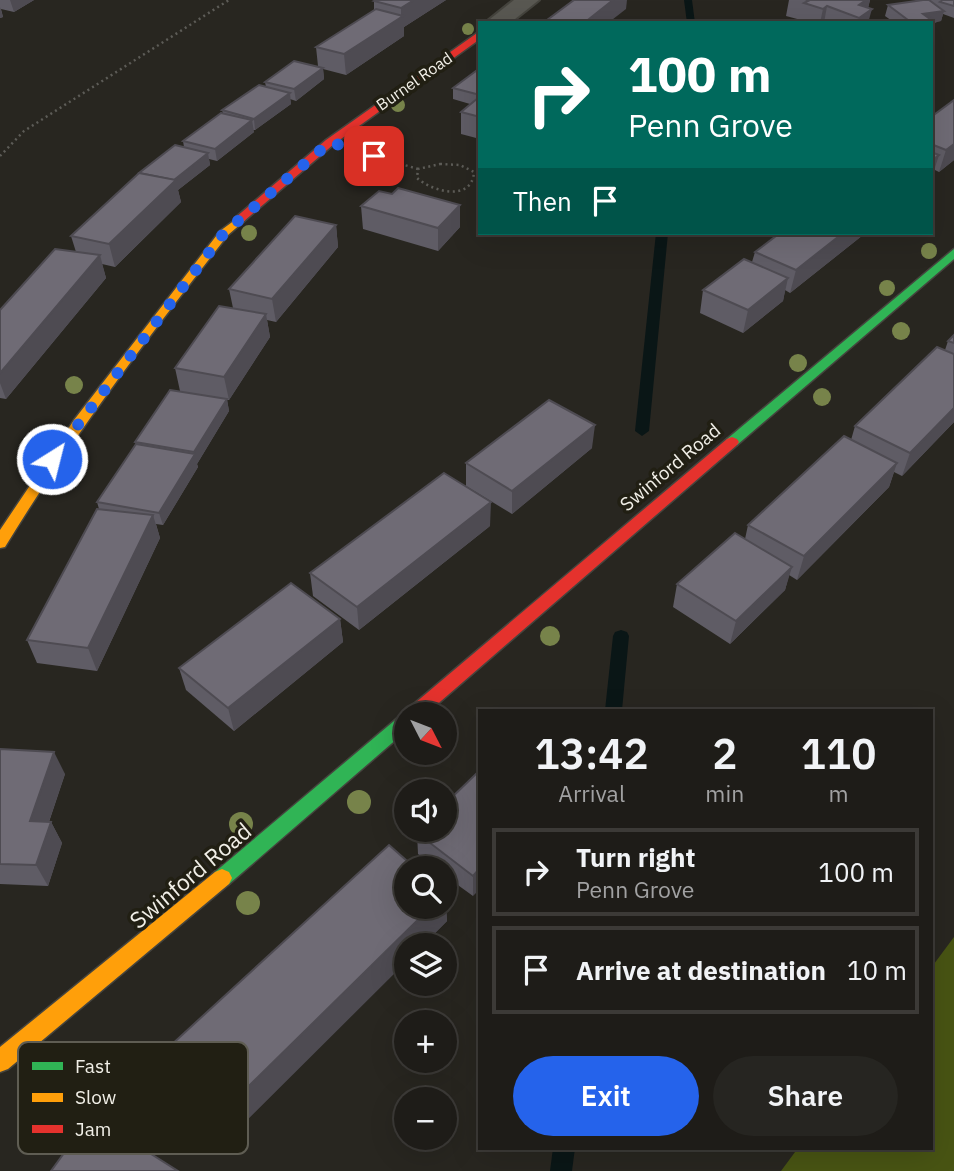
<!DOCTYPE html>
<meta charset="utf-8">
<style>
body{margin:0;font-family:"IBM Plex Sans",sans-serif;background:#262521;color:#f1f3f6;height:100vh;display:flex;flex-direction:column;font-size:26px;white-space:nowrap}
*{box-sizing:border-box;margin:0}
p{font-size:23px;color:#a1a1a2}
.icon{flex:none;width:38px;height:38px;fill:none;stroke:currentColor;stroke-width:2;stroke-linecap:round;stroke-linejoin:round}
.map{position:relative;flex:1;overflow:hidden}
.drawer{position:absolute;left:478px;top:709px;width:455px;height:441px;display:flex;flex-direction:column;background:#1e1c18;border-radius:0px;box-shadow:0 7px 28px #0002,0 0 0 2px #3c3a37}
.drawer>*{flex:none}
.guide{position:absolute;left:478px;top:21px;width:455px;height:214px;border-radius:0px;box-shadow:0 7px 28px #0002,0 0 0 2px #3c3a37;background:#00695c;color:#fff;overflow:hidden}
.needle{width:46px;rotate:132deg}
.tools{position:absolute;left:394px;top:702px;display:grid;gap:14px}
.tools a{display:grid;place-items:center;width:63px;height:63px;border-radius:50%;background:#1e1c18;box-shadow:0 7px 28px #0002,0 0 0 2px #3c3a37;font-size:35px}
.pin{position:absolute;display:grid;place-items:center;width:60px;height:60px;color:#fff;margin:-30px;border-radius:14px;box-shadow:0 4px 10px #0006}
.me{position:absolute;width:77px;margin:-38px;rotate:36deg;stroke-linejoin:round;filter:drop-shadow(0 0 5px #0008)}
.turn{display:flex;align-items:center;gap:24px;height:147px;padding:0 35px;font-size:32px}
.turn .icon{width:91px;height:91px;stroke-width:2.5}
.turn b{display:block;font-size:49px;line-height:60px}
.then{display:flex;align-items:center;height:66px;padding:0 35px;background:#0003;gap:14px;font-size:26px}
.eta{display:flex;justify-content:space-evenly;align-items:center;height:119px;text-align:center}
.eta b{font-size:42px;font-weight:600;line-height:49px}
.cta{display:flex;gap:14px;margin-top:auto;padding:14px 35px}
.cta a{flex:1;height:80px;border-radius:42px;background:#2563eb;color:#fff;font-size:28px;font-weight:600;line-height:80px;text-align:center}
.cta a+a{background:#262521;color:#f1f3f6}
ul{padding:0;list-style:none}
li{display:flex;align-items:center;gap:21px;height:88px;margin:0 14px 10px;padding:0 21px;border:4px solid #3c3a37;border-radius:0px}
li div{flex:1}
li b{display:block;font-size:26px}
li em{font-style:normal}
.map>svg:first-child{display:block}
</style>
<div class="map">
<svg width="954" height="1171" viewBox="0 0 954 1171">
<rect width="100%" height="100%" fill="#282620"/>
<polygon fill="#485413" points="954,937 954,1171 781,1171 798,1148 931,1148 931,968"/>
<g fill="none" stroke-linecap="round" stroke-linejoin="round">
<g fill="#0a1616" fill-rule="evenodd">
<polygon points="684,0 692,0 695,23 687,23"/>
<polygon points="656,233 668,233 649,431 642,436 635,431"/>
<polygon points="621,630 627,632 629,636 622,710 605,710 613,636 615,632"/>
<polygon points="553,1148 575,1148 572,1171 550,1171"/>
</g>
<g stroke="#45443e" stroke-width="4">
<polygon id="street" points="514,0 539,0 510,23 485,23"/>
</g>
<g stroke="#45443e" stroke-width="3">
<g id="fast">
<polygon points="954,249 954,259 737,445 727,445 725,442 727,439"/>
<polygon points="406,714 406,731 229,884 222,887 215,884 212,878 215,872 400,716"/>
</g>
</g>
<g stroke="#45443e" stroke-width="3">
<g id="slow">
<path d="M239,217L245,220L243,222L228,235C149,336 72,437 5,547L0,548V530L74,420L220,231Z"/>
<polygon points="222,869 229,872 232,878 229,884 8,1069 0,1072 0,1047 215,872"/>
</g>
</g>
<g stroke="#45443e" stroke-width="3">
<g id="jam">
<polygon points="480,31 480,39 334,144 243,222 235,222 235,218 326,140"/>
<polygon points="732,437 737,439 739,442 737,445 426,714 406,715 408,709 727,439"/>
</g>
</g>
<g stroke="#5d5c57" stroke-width="2.5" stroke-dasharray="2 3.5" stroke-linecap="butt">
<polyline points="0,156 24,131 229,0"/>
<polyline points="374,156 418,169"/>
<path d="M440,164L460,165L474,172C472,202 433,192 417,178L418,169Z"/>
</g>
<use href="#street" fill="#595852" fill-rule="evenodd"/>
<use href="#fast" fill="#30b455" fill-rule="evenodd"/>
<use href="#slow" fill="#ff9f0a" fill-rule="evenodd"/>
<use href="#jam" fill="#e5322d" fill-rule="evenodd"/>
</g>
<g fill="#77834a">
<circle cx="468" cy="29" r="6"/>
<circle cx="398" cy="105" r="7"/>
<circle cx="249" cy="233" r="8"/>
<circle cx="929" cy="251" r="8"/>
<circle cx="887" cy="288" r="8"/>
<circle cx="901" cy="331" r="9"/>
<circle cx="798" cy="363" r="9"/>
<circle cx="74" cy="385" r="9"/>
<circle cx="822" cy="397" r="9"/>
<circle cx="550" cy="636" r="10"/>
<circle cx="359" cy="802" r="12"/>
<circle cx="241" cy="824" r="12"/>
<circle cx="248" cy="903" r="12"/>
</g>
<g fill="#5f5c65">
<polygon points="0,0 34,0 14,12 1,9 3,17 0,18"/>
<polygon points="376,0 446,0 404,27 404,36 346,75 323,69 324,79 296,101 290,99 291,104 255,130 253,130 254,132 217,161 209,159 210,165 178,190 181,202 115,267 102,264 106,278 6,399 0,398 0,310 76,252 71,236 184,147 183,141 223,113 222,110 266,87 265,82 318,66 316,47 374,10 374,1"/>
<polygon points="789,0 870,0 868,8 868,23 800,23 801,20 786,16"/>
<polygon points="930,0 954,0 954,18 943,14 941,21 931,23 895,23 885,16 888,5"/>
<polygon points="480,68 480,139 461,134 461,112 470,104 453,99 453,88"/>
<polygon points="931,117 954,160 939,172 935,170 931,178"/>
<polygon points="392,194 460,205 460,227 438,251 363,229 361,206"/>
<polygon points="480,212 480,227 477,226 477,214"/>
<polygon points="336,225 338,247 276,322 267,320 270,337 229,400 227,400 229,411 197,464 198,467 163,525 156,524 160,538 97,671 37,663 27,640 99,509 97,502 136,444 135,442 180,391 175,368 233,308 229,289"/>
<polygon points="500,233 515,233 512,236"/>
<polygon points="863,235 790,293 785,290 783,301 743,333 700,313 703,290 752,262 755,252"/>
<polygon points="954,335 954,422 902,476 894,472 889,487 797,580 789,575 785,590 730,644 673,607 677,584 745,539 748,525 851,440 855,426 945,350 948,341"/>
<polygon points="592,448 512,514 466,486 466,463"/>
<polygon points="490,526 359,630 313,596 310,573"/>
<polygon points="340,619 343,642 234,731 186,690 179,668"/>
<polygon points="0,749 65,774 49,822 51,822 62,843 48,886 0,884"/>
<polygon points="480,770 473,896 444,875 444,868 436,868 418,854 417,833"/>
<polygon points="445,894 447,921 423,945 406,945 212,1155 158,1093 145,1069"/>
</g>
<g fill="#4e4b52">
<polygon points="10,0 34,0 14,12"/>
<polygon points="414,0 446,0 404,27 404,36 346,75 344,54 401,17 401,8"/>
<polygon points="613,0 627,0 626,9 608,23 584,23"/>
<polygon points="866,0 870,0 867,12 872,9 868,23 858,23 859,18 859,5"/>
<polygon points="827,6 824,23 820,23 823,9"/>
<polygon points="0,7 3,17 0,18"/>
<polygon points="944,11 941,21 934,22 931,32 931,23 921,23 923,14"/>
<polygon points="323,68 324,79 296,101 294,89"/>
<polygon points="290,93 291,104 255,130 254,119"/>
<polygon points="252,120 254,132 217,161 215,149"/>
<polygon points="954,144 954,160 939,172 946,150"/>
<polygon points="208,153 210,165 178,190 181,202 115,267 109,244 172,182"/>
<polygon points="939,155 932,177 931,178 931,161"/>
<polygon points="460,205 460,227 438,251 438,228"/>
<polygon points="336,225 338,247 276,322 272,299"/>
<polygon points="843,233 864,233 863,235 790,293 796,270"/>
<polygon points="100,255 106,278 6,399 0,383 0,373"/>
<polygon points="788,278 783,301 743,333 748,310"/>
<polygon points="266,314 270,337 229,400 224,377"/>
<polygon points="227,399 229,411 197,464 198,467 163,525 159,513 195,455 194,452"/>
<polygon points="954,408 954,422 902,476 910,453"/>
<polygon points="595,425 592,448 512,514 512,491"/>
<polygon points="897,463 889,487 797,580 804,556"/>
<polygon points="491,502 490,526 359,630 357,607"/>
<polygon points="153,515 160,538 97,671 88,648"/>
<polygon points="792,567 785,590 730,644 736,621"/>
<polygon points="340,619 343,642 234,731 228,708"/>
<polygon points="54,752 65,774 42,842 30,821"/>
<polygon points="51,822 62,843 48,886 36,865"/>
<polygon points="480,868 480,889 473,896 473,876"/>
<polygon points="445,894 447,921 423,945 406,945 406,962 212,1155 200,1134 432,906 444,906"/>
</g>
<g fill="#6f6b75" stroke="#4e4b52" stroke-width="2">
<polygon points="376,0 414,0 401,8 374,1"/>
<polygon points="574,0 613,0 584,23 543,23"/>
<polygon points="806,0 866,0 859,5 872,9 859,18 827,6 823,9 804,3 808,1"/>
<polygon points="923,0 929,0 944,11 923,14 934,22 912,23 888,5"/>
<polygon points="943,0 954,0 954,6 940,2"/>
<polygon points="376,9 403,16 344,54 316,47"/>
<polygon points="294,61 323,68 294,89 265,82"/>
<polygon points="480,68 480,95 453,88"/>
<polygon points="259,85 290,93 254,119 222,110"/>
<polygon points="478,98 480,98 480,117 461,112"/>
<polygon points="954,100 954,144 946,150 931,144 931,117"/>
<polygon points="221,113 252,120 215,149 183,141"/>
<polygon points="175,145 208,153 174,180 139,173"/>
<polygon points="931,152 939,155 931,161"/>
<polygon points="139,173 176,180 109,244 71,236"/>
<polygon points="398,188 460,205 438,228 361,206 379,191 392,194"/>
<polygon points="295,216 336,225 272,299 229,289"/>
<polygon points="780,233 843,233 796,270 755,252"/>
<polygon points="55,249 100,255 0,373 0,310"/>
<polygon points="744,259 788,278 748,310 703,290"/>
<polygon points="219,306 266,314 224,377 175,368"/>
<polygon points="954,335 954,343 948,341"/>
<polygon points="937,347 954,354 954,408 910,453 855,426"/>
<polygon points="170,390 227,399 194,452 135,442"/>
<polygon points="549,400 595,425 512,491 466,463"/>
<polygon points="844,436 897,463 804,556 748,525"/>
<polygon points="136,444 195,454 159,513 97,502"/>
<polygon points="444,473 491,502 357,607 310,573"/>
<polygon points="97,509 153,515 88,648 27,640"/>
<polygon points="735,533 792,567 736,621 677,584"/>
<polygon points="291,583 340,619 228,708 179,668"/>
<polygon points="0,749 54,752 30,821 51,822 36,865 0,864"/>
<polygon points="480,770 480,868 473,876 417,833 420,830 444,830 444,805"/>
<polygon points="389,845 415,868 406,868 406,906 432,906 200,1134 145,1069"/>
<polygon points="91,1116 178,1171 51,1171"/>
</g>
<g fill="none" stroke-linecap="round" stroke-linejoin="round">
<polyline stroke="#2563eb" stroke-width="12" stroke-dasharray="0 21.6" points="52,459 224,233 330,142 374,156"/>
</g>
<g text-anchor="middle" dominant-baseline="central" stroke-width="7" stroke-linejoin="round" paint-order="stroke">
<g font-size="16" fill="#f1efe7" stroke="#211f13">
<text transform="translate(414 81) rotate(-35)">Burnel Road</text>
</g>
<g font-size="19" fill="#f1efe7" stroke="#211f13">
<text transform="translate(670 467) rotate(-40)">Swinford Road</text>
</g>
<g font-size="23" fill="#f1efe7" stroke="#211f13">
<text transform="translate(190 875) rotate(-40)">Swinford Road</text>
</g>
</g>
<rect x="18" y="1042" width="230" height="112" rx="10" fill="#211f13" stroke="#5f5d53" stroke-width="2"/>
<rect x="32" y="1062" width="31" height="8" fill="#30b455"/>
<rect x="32" y="1093" width="31" height="9" fill="#ff9f0a"/>
<rect x="32" y="1125" width="31" height="8" fill="#e5322d"/>
<g font-size="19" fill="#f1efe7">
<text x="75" y="1073">Fast</text>
<text x="75" y="1104">Slow</text>
<text x="75" y="1136">Jam</text>
</g>
</svg>
<div class="tools">
<a><svg class="needle" viewBox="-14 -14 28 28"><path d="M0-13l5 13h-10z" fill="#e53935"/><path d="M0 13l5-13h-10z" fill="#a1a1a2"/></svg></a>
<a><svg class="icon" aria-label="sound" viewBox="0 0 24 24"><path d="M4 9h4l5-4v14l-5-4H4zM17 9q2 3 0 6"/></svg></a>
<a><svg class="icon" aria-label="search" viewBox="0 0 24 24"><circle cx="10" cy="10" r="6"/><path d="M15 15l6 6"/></svg></a>
<a><svg class="icon" aria-label="layers" viewBox="0 0 24 24"><path d="M12 4l9 5-9 5-9-5zM3 14l9 5 9-5"/></svg></a>
<a>+</a>
<a>−</a>
</div>
<div class="pin" style="left:374px;top:156px;background:#d93025"><svg class="icon" aria-label="arrive" viewBox="0 0 24 24"><path d="M6 21V4h12l-3 4 3 4H6"/></svg></div>
<svg class="me" style="left:52px;top:459px" viewBox="-20 -20 40 40"><circle r="17" fill="#2563eb" stroke="#fff" stroke-width="3"/><path d="M0-11L8 9 0 5-8 9z" fill="#fff"/></svg>
<div class="guide">
<div class="turn"><svg class="icon" aria-label="right" viewBox="0 0 24 24"><path d="M7 20v-9h11M14 6l5 5-5 5"/></svg><div><b>100 m</b>Penn Grove</div></div>
<div class="then">Then<svg class="icon" aria-label="arrive" viewBox="0 0 24 24"><path d="M6 21V4h12l-3 4 3 4H6"/></svg></div>
</div>
<section class="drawer">
<div class="eta">
<div><b>13:42</b><p>Arrival</p></div>
<div><b>2</b><p>min</p></div>
<div><b>110</b><p>m</p></div>
</div>
<ul>
<li><svg class="icon" aria-label="right" viewBox="0 0 24 24"><path d="M7 20v-9h11M14 6l5 5-5 5"/></svg><div><b>Turn right</b><p>Penn Grove</p></div><em>100 m</em></li>
<li><svg class="icon" aria-label="arrive" viewBox="0 0 24 24"><path d="M6 21V4h12l-3 4 3 4H6"/></svg><div><b>Arrive at destination</b></div><em>10 m</em></li>
</ul>
<div class="cta"><a>Exit</a><a>Share</a></div>
</section>
</div>
